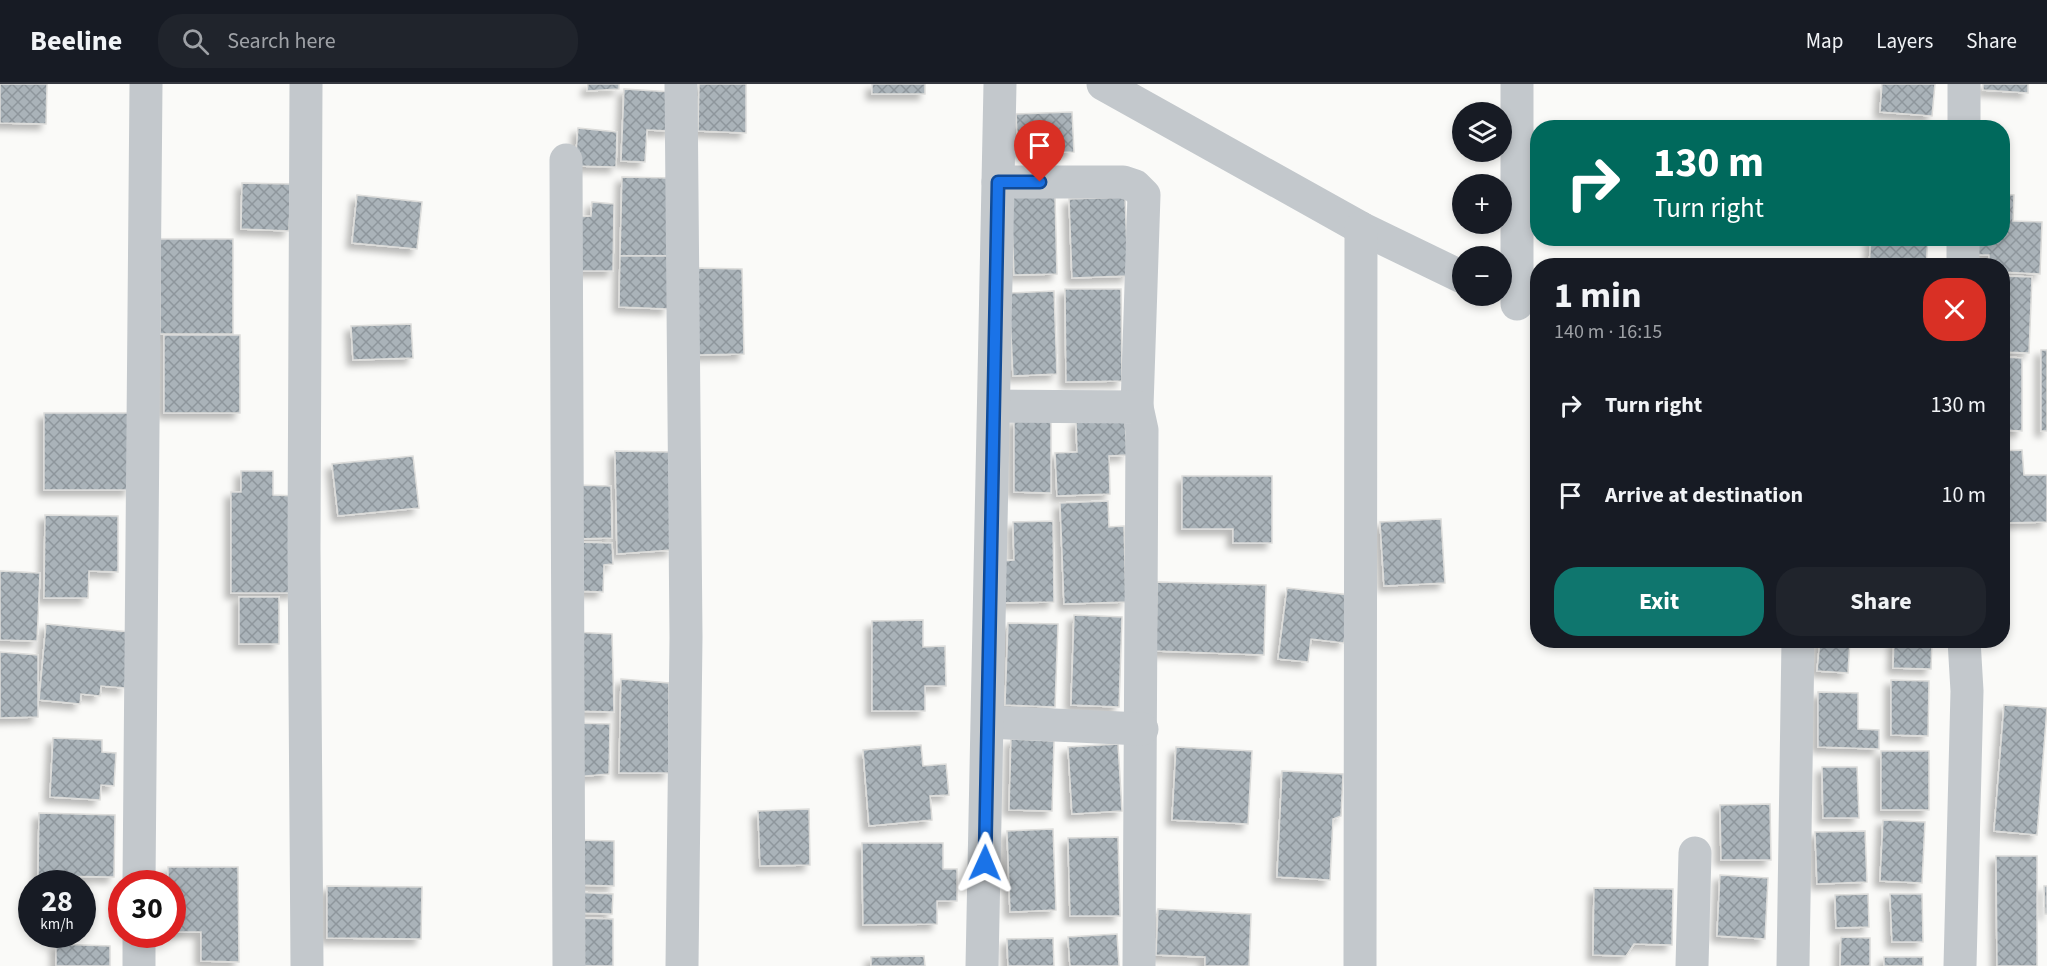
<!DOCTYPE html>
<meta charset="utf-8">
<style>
body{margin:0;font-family:"Source Sans 3",sans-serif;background:#20242c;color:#f1f3f6;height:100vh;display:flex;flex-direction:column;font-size:22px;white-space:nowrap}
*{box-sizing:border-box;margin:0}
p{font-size:20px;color:#9ea1a6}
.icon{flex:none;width:33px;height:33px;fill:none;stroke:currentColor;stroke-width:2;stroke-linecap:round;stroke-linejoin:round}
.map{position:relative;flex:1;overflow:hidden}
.panel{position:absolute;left:1530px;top:174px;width:480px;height:390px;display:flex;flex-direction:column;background:#171b24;border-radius:24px;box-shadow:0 3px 9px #0003}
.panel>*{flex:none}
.guide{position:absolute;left:1530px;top:36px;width:480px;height:126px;border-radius:24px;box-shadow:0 3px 9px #0003;background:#00695c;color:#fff;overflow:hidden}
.controls{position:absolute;left:1452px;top:18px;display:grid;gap:12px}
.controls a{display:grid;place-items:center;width:60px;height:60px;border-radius:50%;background:#171b24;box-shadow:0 3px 9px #0003;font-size:30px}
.speed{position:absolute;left:18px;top:786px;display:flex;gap:12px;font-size:30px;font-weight:700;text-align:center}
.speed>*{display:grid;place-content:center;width:78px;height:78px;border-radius:50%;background:#171b24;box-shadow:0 3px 9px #0003;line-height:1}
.speed small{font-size:15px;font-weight:400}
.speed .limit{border:9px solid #d22;background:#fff;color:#111}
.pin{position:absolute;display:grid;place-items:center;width:51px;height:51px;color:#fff;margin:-62px -26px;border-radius:50% 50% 50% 0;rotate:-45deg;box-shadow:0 0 6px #0007}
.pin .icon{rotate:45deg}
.me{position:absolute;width:66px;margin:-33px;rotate:1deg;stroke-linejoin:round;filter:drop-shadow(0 0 4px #0008)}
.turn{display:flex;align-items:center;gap:21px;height:126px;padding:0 24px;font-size:27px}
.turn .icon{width:78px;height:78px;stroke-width:2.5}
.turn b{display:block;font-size:42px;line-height:51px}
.round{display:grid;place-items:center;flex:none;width:63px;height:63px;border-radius:24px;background:#20242c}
.summary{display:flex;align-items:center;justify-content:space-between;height:102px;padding:0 24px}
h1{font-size:36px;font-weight:700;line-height:45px}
.button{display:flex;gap:12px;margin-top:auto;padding:12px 24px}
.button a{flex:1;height:69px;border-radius:24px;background:#0f766e;color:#fff;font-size:24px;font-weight:700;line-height:69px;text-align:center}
.button a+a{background:#20242c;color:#f1f3f6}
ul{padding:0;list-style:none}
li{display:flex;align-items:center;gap:18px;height:90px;padding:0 24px}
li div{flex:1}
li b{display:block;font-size:22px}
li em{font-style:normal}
header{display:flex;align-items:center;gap:36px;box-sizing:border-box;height:84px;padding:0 30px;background:#171b24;border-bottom:2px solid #363941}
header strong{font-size:28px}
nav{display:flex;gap:33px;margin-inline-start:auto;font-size:21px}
.search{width:420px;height:54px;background:#20242c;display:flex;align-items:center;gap:15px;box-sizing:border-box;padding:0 21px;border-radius:24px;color:#9ea1a6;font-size:22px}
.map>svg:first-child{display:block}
</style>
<header>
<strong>Beeline</strong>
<div class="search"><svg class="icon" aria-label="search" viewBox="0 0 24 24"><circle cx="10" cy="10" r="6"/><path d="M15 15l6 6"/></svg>Search here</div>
<nav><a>Map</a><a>Layers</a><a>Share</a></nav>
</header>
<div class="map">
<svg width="2047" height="882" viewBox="0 0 2047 882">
<defs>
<pattern id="building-cross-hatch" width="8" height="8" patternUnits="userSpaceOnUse" patternTransform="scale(1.5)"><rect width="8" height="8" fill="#aab3b9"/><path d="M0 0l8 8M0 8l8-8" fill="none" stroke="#8e969c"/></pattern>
<filter id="shadow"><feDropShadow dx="-5.5" dy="5.5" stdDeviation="3" flood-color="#0004"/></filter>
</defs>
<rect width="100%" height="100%" fill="#fafaf8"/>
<g fill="url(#building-cross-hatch)" stroke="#dcdcda" stroke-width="1.5" filter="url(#shadow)">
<polygon points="0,0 47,0 46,40 0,39"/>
<polygon points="588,0 619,0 619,5 587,7"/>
<polygon points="699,0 746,0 746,49 698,47"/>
<rect x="872" y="0" width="53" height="10"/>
<polygon points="1882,0 1935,0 1932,32 1880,28"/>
<polygon points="1983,0 2028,0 2028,9 1983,6"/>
<polygon points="624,5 672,8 672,47 647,46 645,78 621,77"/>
<polygon points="1072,28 1074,68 1018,69 1016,30"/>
<polygon points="578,44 617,48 616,83 575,82"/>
<polygon points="622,93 669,94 669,172 620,172"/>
<polygon points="242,99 291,100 289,147 241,145"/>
<polygon points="2002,110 2014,111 2013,137 2042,138 2040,190 2002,188 2002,182 1989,182 1989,171 1974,171 1974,154 2002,154"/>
<polygon points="357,111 422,118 417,165 352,159"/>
<polygon points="1055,112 1057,190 1014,191 1011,113"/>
<polygon points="1125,113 1128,192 1072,194 1069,115"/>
<polygon points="592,118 614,120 613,187 573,187 574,133 591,132"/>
<polygon points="1871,154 1928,154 1926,182 1869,182"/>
<rect x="160" y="155" width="73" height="95"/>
<polygon points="620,172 669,172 668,225 619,223"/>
<polygon points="696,184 742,185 744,270 697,271"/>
<polygon points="2002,192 2032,193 2029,269 2002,268"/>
<polygon points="1065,205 1121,205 1122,297 1066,298"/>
<polygon points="1054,207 1057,290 1013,292 1009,209"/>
<polygon points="411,240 413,274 353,276 351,242"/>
<rect x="164" y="251" width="76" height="78"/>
<rect x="2041" y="266" width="6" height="81"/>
<polygon points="2002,273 2022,274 2022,347 2002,346"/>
<polygon points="44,329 129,329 130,406 44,406"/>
<polygon points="1014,335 1051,336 1051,409 1014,408"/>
<polygon points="1125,336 1127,371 1109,372 1110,410 1057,412 1055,369 1077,368 1076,337"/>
<polygon points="2022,366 2024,391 2047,391 2047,438 2002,439 2002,367"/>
<polygon points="615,367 670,368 672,466 617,470"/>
<polygon points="413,372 419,424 338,432 332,380"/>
<polygon points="241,387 273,387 273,411 296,412 296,509 231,509 231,408 241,408"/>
<polygon points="1182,392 1272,392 1272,459 1233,459 1233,445 1182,445"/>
<polygon points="574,401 611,402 612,454 574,455"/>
<polygon points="1108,417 1109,443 1124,442 1126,518 1064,520 1060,419"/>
<polygon points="45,431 118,432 118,488 89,487 88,514 44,514"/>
<polygon points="1441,435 1445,499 1384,502 1380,438"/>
<polygon points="1053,437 1054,518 999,519 998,477 1014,476 1013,438"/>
<polygon points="575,458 612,459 613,480 604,481 603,508 575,507"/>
<polygon points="0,487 40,489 37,557 0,556"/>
<polygon points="1157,498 1266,501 1264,571 1156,567"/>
<polygon points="1287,504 1350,511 1344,559 1311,555 1308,578 1278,575"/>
<rect x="239" y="513" width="40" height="47"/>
<polygon points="1074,531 1122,533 1119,623 1071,621"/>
<polygon points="923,536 923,563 945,562 946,602 925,602 925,627 872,627 872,537"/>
<polygon points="1008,539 1058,540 1055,623 1005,621"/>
<polygon points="46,540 130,548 125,604 101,602 100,612 81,610 80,620 39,616"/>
<polygon points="573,548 612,550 614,628 572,627"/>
<polygon points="1820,556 1850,556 1848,589 1817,587"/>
<polygon points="1894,556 1932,556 1931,585 1893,584"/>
<polygon points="0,568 38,571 38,633 0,634"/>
<polygon points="621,595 669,599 669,689 619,689"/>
<polygon points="1891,596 1929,597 1928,652 1891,651"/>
<polygon points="1818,608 1858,609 1858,645 1879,646 1879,665 1818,663"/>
<polygon points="2004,621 2047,624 2037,751 1994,747"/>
<polygon points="575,639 610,640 609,690 574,693"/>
<polygon points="53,654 102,656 102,668 116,669 114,702 101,701 100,716 50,713"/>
<polygon points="1011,655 1054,657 1052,727 1009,726"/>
<polygon points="1118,660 1122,727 1072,730 1068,663"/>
<polygon points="921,661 923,682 946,680 949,711 930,712 932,736 869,742 863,666"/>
<polygon points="1176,663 1252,667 1248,740 1172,736"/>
<rect x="1881" y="667" width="48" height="59"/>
<polygon points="1822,683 1857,683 1859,734 1823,734"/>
<polygon points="1282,687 1343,690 1341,732 1333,735 1330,796 1277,793"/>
<polygon points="1770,720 1771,776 1721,776 1720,721"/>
<polygon points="809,725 810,781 760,782 758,727"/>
<polygon points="39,729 115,731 114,793 38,792"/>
<polygon points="1883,736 1925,738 1922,799 1880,797"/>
<polygon points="1053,745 1056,826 1010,828 1007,747"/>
<polygon points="1865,747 1867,798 1817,800 1815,748"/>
<polygon points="1118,753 1120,832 1070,832 1068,754"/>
<polygon points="577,756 614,757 614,802 575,801"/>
<polygon points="862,759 943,759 943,785 957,785 957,817 937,817 937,840 863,841"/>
<polygon points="1996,772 2037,772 2037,882 1997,882"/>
<polygon points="168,783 238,783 239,878 201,877 201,848 172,848 172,800 168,800"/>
<polygon points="1720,791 1768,794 1765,855 1717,852"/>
<polygon points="327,802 422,803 421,855 327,854"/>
<polygon points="2044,802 2047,802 2047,830 2045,830"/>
<polygon points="1594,804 1673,805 1672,861 1634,860 1626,872 1593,871"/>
<polygon points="574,808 613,810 612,830 574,829"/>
<polygon points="1868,810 1869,843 1836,844 1835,811"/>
<polygon points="1890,810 1922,810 1923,858 1892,858"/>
<polygon points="1158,825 1251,830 1249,882 1205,882 1205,873 1156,871"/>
<polygon points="574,834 613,835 613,882 574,882"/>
<polygon points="1117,850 1119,882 1070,882 1068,853"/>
<polygon points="1841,853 1870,854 1870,882 1840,882"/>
<polygon points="1053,854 1054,882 1008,882 1007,855"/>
<polygon points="56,860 110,862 110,882 56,882"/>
<polygon points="924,872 925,882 871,882 871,873"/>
<rect x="1884" y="873" width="39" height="9"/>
</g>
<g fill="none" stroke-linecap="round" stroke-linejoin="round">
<g stroke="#c3c8cc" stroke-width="33">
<polyline points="306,0 304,463 307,882"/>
<polyline points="681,0 686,553 682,882"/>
<polyline points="1103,0 1361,144 1462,193"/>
<polyline points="1964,44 1964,0"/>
<polyline points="566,76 569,882"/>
<polyline points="998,98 1123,98 1135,102 1144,111 1137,323"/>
<polyline points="1963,182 1963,154"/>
<polyline points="1517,220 1517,0"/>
<polyline points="994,322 1137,323 1142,346 1139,882"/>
<polyline points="988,638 1142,645"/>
<polyline points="139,800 146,0"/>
<polyline points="139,882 139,850"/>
<polyline points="982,882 1000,0"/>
<polyline points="1360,882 1361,144"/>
<polyline points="1692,882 1695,769"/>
<polyline points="1793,882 1798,556"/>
<polyline points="1960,882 1967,607 1964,556"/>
</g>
</g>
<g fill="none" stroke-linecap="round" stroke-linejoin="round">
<g stroke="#114b97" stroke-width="15">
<polyline id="route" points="985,779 998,98 1040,98"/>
</g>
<use href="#route" stroke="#1a73e8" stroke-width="10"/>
</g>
</svg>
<div class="controls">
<a><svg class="icon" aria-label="layers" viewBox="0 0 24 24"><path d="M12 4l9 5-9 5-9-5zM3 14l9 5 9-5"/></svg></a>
<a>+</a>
<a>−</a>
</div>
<div class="speed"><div>28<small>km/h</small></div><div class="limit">30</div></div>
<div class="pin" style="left:1040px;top:98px;background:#d93025"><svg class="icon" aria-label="arrive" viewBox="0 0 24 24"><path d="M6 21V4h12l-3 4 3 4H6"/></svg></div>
<svg class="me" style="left:985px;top:779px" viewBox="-20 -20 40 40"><path d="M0-17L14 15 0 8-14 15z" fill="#1a73e8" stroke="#fff" stroke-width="4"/></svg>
<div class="guide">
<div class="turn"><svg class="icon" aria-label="right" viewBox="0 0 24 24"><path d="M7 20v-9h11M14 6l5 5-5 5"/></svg><div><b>130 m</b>Turn right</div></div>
</div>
<section class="panel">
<div class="summary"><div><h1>1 min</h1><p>140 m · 16:15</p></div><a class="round" style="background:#d93025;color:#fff"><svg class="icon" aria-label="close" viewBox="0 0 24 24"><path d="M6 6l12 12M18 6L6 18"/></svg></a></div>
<ul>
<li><svg class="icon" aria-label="right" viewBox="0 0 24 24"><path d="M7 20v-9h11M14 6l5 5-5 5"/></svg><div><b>Turn right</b></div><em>130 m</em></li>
<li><svg class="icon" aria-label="arrive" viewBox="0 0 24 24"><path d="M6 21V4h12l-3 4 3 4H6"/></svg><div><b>Arrive at destination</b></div><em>10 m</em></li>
</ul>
<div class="button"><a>Exit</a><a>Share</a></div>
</section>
</div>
